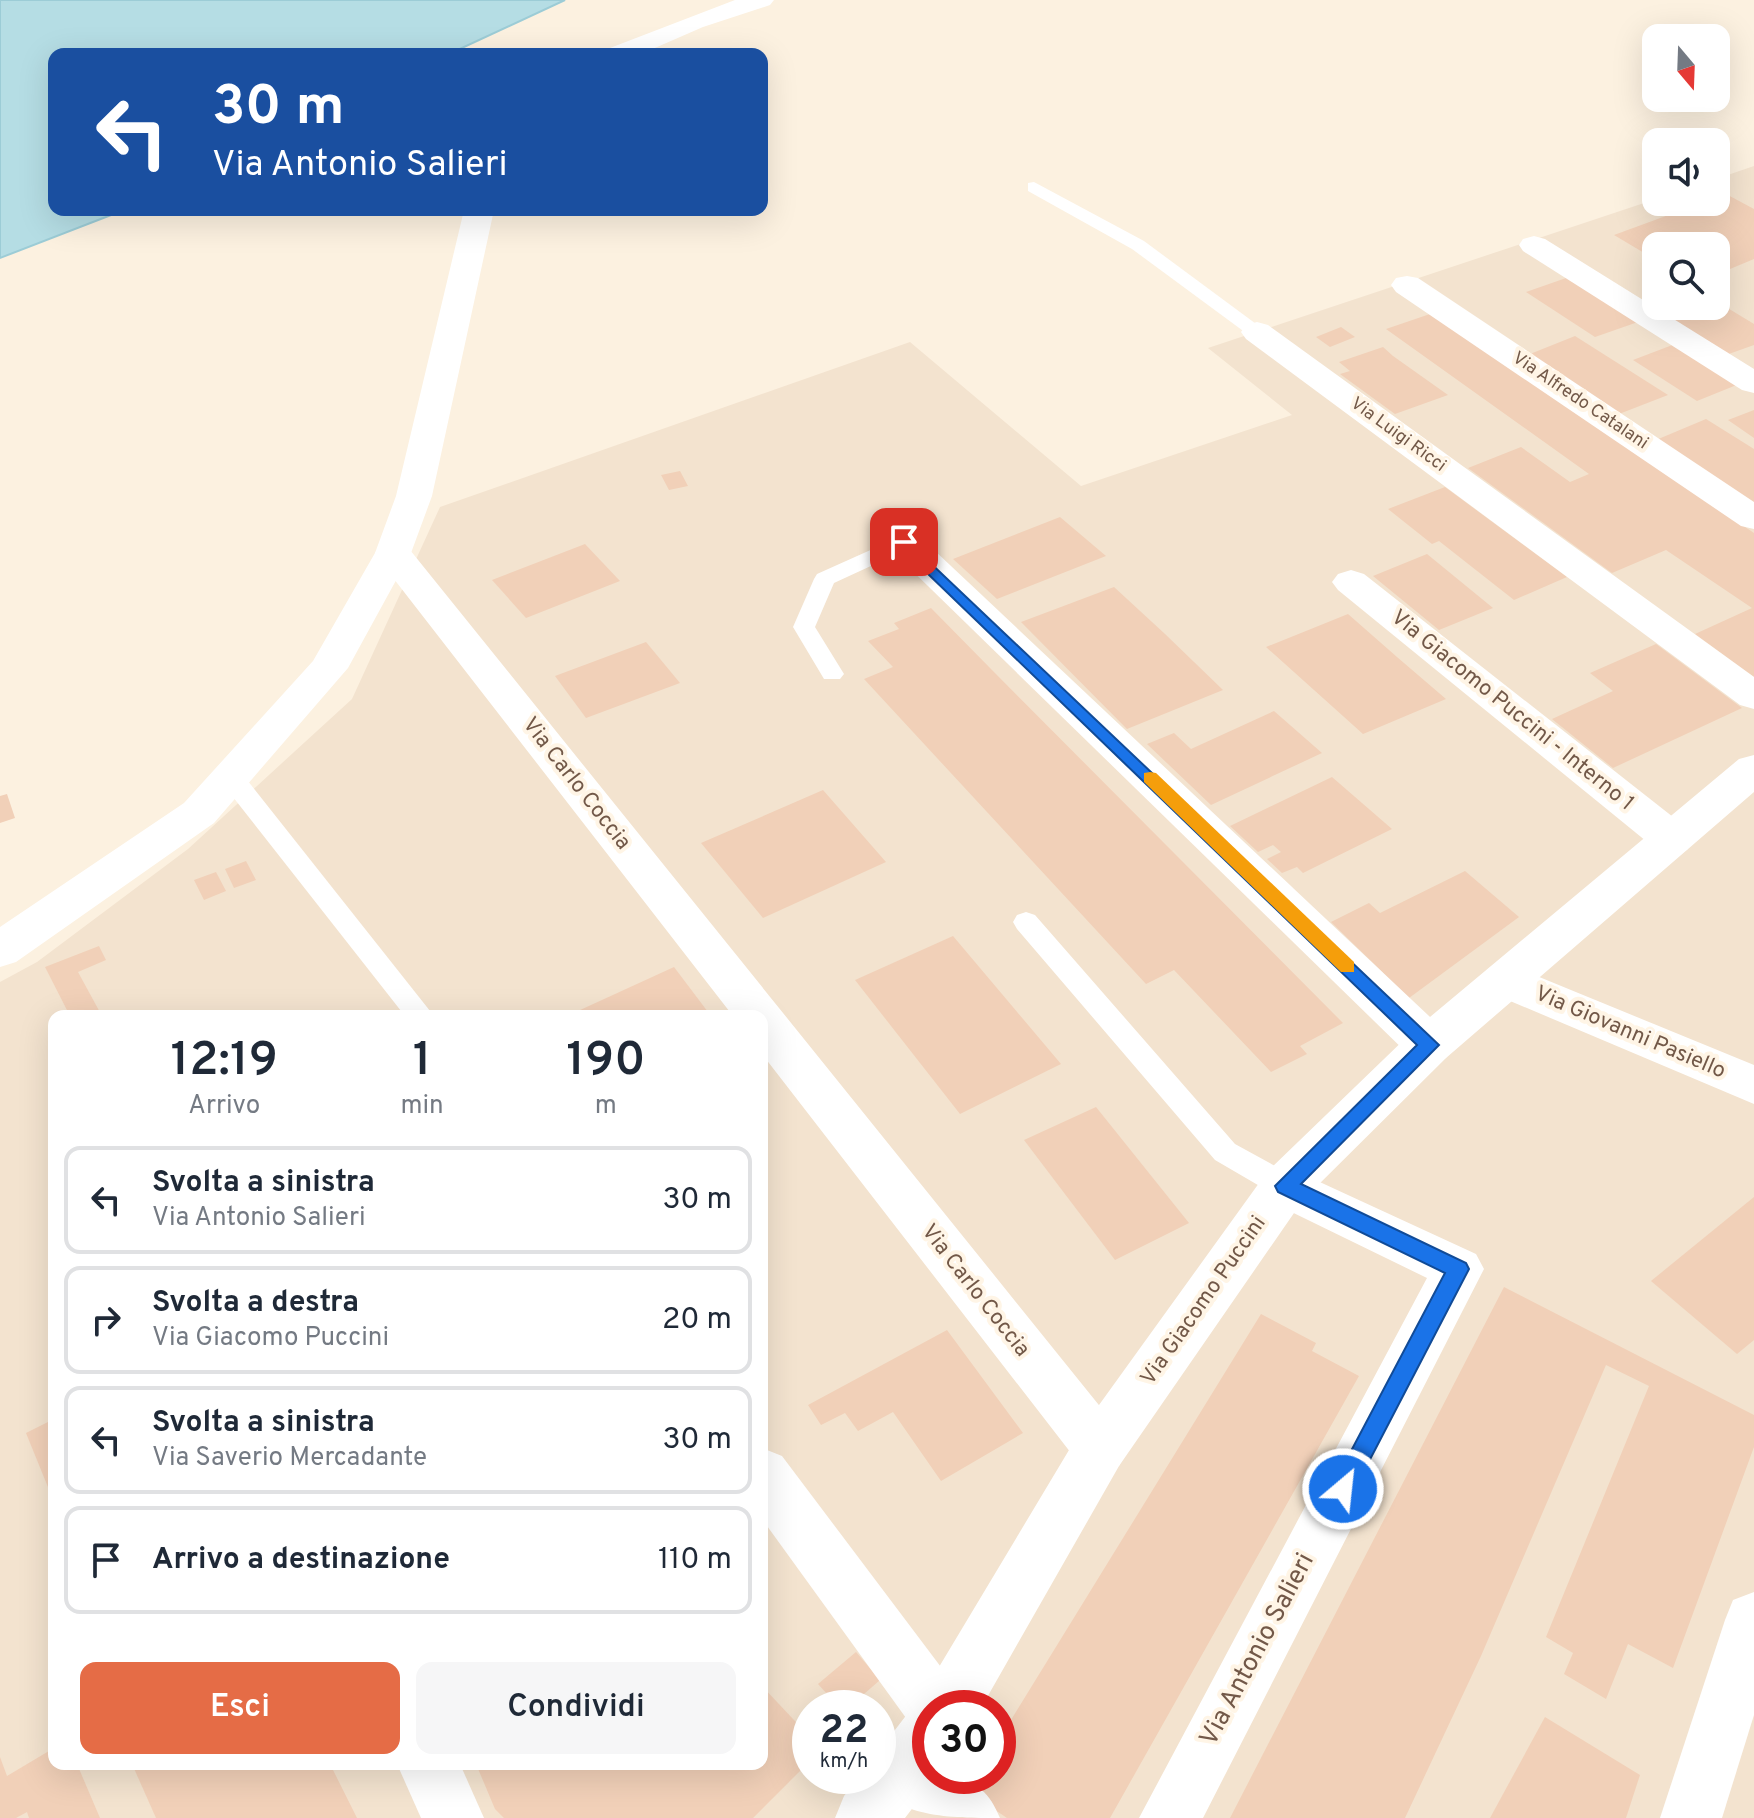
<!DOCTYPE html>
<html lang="it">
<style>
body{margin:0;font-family:Overpass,sans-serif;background:#f6f6f7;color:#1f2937;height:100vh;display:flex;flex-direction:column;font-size:30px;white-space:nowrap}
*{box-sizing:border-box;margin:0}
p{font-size:26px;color:#747a83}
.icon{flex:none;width:44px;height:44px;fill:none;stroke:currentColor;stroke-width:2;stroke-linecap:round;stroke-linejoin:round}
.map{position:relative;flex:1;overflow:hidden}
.details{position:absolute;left:48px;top:1010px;width:720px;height:760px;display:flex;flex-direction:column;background:#fff;border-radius:16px;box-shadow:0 8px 32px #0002}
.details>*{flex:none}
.banner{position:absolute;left:48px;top:48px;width:720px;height:168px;border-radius:16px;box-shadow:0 8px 32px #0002;background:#1a4fa0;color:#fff;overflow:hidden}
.needle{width:52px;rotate:161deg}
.controls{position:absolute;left:1642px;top:24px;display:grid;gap:16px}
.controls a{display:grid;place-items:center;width:88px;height:88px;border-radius:16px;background:#fff;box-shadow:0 8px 32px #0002;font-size:40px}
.speed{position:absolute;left:792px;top:1690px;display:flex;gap:16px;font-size:40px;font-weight:700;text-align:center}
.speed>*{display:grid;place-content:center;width:104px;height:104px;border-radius:50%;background:#fff;box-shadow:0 8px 32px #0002;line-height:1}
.speed small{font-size:20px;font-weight:400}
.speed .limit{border:12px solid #d22;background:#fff;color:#111}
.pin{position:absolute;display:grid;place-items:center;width:68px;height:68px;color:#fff;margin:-34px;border-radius:16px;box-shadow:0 4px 12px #0006}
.me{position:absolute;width:88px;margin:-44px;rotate:28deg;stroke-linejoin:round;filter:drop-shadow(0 0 6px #0008)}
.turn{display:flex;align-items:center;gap:28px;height:168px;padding:0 32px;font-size:36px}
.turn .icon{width:104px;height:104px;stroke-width:2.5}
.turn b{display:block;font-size:56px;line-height:68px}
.eta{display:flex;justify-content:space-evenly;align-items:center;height:136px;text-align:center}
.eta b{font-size:48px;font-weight:600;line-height:56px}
.primary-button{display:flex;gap:16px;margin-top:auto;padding:16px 32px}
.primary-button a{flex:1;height:92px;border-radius:16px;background:#e56c46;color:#fff;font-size:32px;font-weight:600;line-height:92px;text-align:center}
.primary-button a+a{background:#f6f6f7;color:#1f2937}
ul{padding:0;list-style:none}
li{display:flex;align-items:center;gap:24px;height:108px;margin:0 16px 12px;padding:0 16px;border:4px solid #e0e1e3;border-radius:16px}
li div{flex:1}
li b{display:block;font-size:30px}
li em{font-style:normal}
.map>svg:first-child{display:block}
</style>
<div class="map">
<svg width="1754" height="1818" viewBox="0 0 1754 1818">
<rect width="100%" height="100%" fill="#fcf1e0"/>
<path fill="#f3e3cf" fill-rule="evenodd" d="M1754,166V1818H0V982L37,962L188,849L352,699L440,507L910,342L1081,486L1292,415L1208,348L1656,199V202H1716V179ZM1656,246H1716V306H1656ZM54,1016H762V1764H54ZM810,1708H878V1776H810ZM930,1708H998V1776H930Z"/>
<polygon fill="#b5dde4" stroke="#9cccd6" stroke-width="2" points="0,0 565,0 449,54 54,54 54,210 124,210 0,258"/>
<g fill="#f1d0b8">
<polygon points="1726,194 1754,209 1754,259 1718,274 1716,246 1656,246 1656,260 1614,235 1704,202 1716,202 1716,198"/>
<polygon points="1569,277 1638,322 1595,337 1526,292"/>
<polygon points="1716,301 1754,324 1754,345 1726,355 1668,318 1703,306 1716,306"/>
<polygon points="1430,314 1754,533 1754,677 1695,634 1752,608 1666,550 1612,573 1468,468 1521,447 1570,482 1589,474 1386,329"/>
<polygon points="1341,327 1355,337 1330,347 1316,337"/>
<polygon points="1575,336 1668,395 1619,414 1530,354"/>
<polygon points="1675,344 1739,384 1697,401 1633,360"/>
<polygon points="1383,347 1393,356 1448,395 1395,414 1340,374 1350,371 1339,362"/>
<polygon points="1754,410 1754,438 1728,420"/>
<polygon points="1706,419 1754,449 1754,504 1656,440"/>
<polygon points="680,471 688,486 669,490 661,475"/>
<polygon points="1445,487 1567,577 1514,600 1439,541 1432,544 1388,509"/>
<polygon points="1060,517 1106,556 997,599 953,559"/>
<polygon points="585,544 620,581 526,618 492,580"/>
<polygon points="1427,554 1493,608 1439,630 1373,576"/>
<polygon points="1114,587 1165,634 1223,690 1127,729 1021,622"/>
<polygon points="931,608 991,669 1343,1023 1300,1046 1307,1054 1271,1072 1174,970 1146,984 864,679 893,667 868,641 899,629 894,623"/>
<polygon points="1348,614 1397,657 1446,699 1363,734 1266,647"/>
<polygon points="646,642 680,683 586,718 555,676"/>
<polygon points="1656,644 1742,708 1613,768 1552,719 1613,691 1590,673"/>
<polygon points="1274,711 1322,753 1211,805 1147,744 1174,733 1191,749"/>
<polygon points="1332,777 1392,829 1303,873 1297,867 1282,873 1267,859 1281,852 1273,845 1258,852 1230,826"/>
<polygon points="823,790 886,862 763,918 701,843"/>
<polygon points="7,794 15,818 0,823 0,796"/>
<polygon points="246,861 256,880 234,888 225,869"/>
<polygon points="1465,871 1519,917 1409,998 1331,922 1369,903 1380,913"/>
<polygon points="216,872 226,891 204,900 194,880"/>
<polygon points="953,936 1061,1064 960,1114 855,980"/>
<polygon points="99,946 106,960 78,972 102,1016 70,1016 45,967"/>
<polygon points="674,967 711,1016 567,1016"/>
<polygon points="1096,1107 1189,1223 1115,1260 1024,1140"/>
<polygon points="1754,1197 1754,1340 1737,1354 1651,1281"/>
<polygon points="1504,1287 1754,1415 1754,1447 1673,1668 1628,1644 1606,1699 1564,1674 1573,1653 1546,1637 1649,1386 1606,1365 1481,1656 1405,1818 1230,1818"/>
<polygon points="1261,1314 1316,1343 1312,1351 1359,1376 1110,1818 1007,1818 967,1791 977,1776 998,1776 998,1741"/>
<polygon points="947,1330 1023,1433 941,1481 893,1412 858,1431 845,1413 821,1425 808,1405"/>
<polygon points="54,1419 54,1502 26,1433"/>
<polygon points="856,1652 880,1680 848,1708 840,1708 818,1684"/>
<polygon points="762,1686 810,1737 810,1761 753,1818 504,1818 495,1809 476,1764 762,1764"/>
<polygon points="1545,1717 1640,1775 1626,1818 1490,1818"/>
<polygon points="54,1748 54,1764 77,1764 100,1818 29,1818 27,1812 16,1818 0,1818 0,1757 7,1776"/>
<polygon points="132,1764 330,1764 357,1818 156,1818"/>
</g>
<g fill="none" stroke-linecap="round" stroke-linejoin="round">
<g fill="#fff" fill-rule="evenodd">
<polygon points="1034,182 1144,241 1267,332 1257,338 1250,336 1132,249 1028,191 1028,183"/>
<polygon points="904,535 915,542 912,547 834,583 815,627 844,674 840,679 824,679 793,627 814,579 817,574"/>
<polygon points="231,769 240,771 434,1016 405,1016 222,783 219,777 222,771"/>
<polygon points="1026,912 1035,915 1235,1144 1295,1177 1300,1186 1295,1195 1285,1198 1275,1195 1215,1160 1017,929 1013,922 1017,915"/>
</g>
<g fill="#fff" fill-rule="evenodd">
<polygon points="1534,236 1545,239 1754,369 1754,393 1742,390 1523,251 1519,245 1523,239"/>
<polygon points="1407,276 1418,278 1754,502 1754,529 1741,526 1396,292 1391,285 1396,278"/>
<polygon points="1257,322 1268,325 1754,677 1754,709 1740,705 1246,339 1241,332 1246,325"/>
<polygon points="904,531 917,534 1446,1032 1452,1045 1446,1058 1429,1063 1412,1058 891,550 886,542 891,534"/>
<polygon points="393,542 406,545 1119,1430 1127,1448 1119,1466 1100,1473 1081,1466 762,1054 762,1016 733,1016 380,561 375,553 380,545"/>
<polygon points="1351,570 1364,574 1687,828 1693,839 1687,850 1672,854 1657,850 1338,590 1332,582 1338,574"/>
<polygon points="1505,963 1754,1065 1754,1104 1489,992 1482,980 1489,968"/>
<polygon points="1285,1166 1476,1254 1484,1269 1203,1818 1139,1818 1427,1278 1267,1200 1260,1186 1267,1172"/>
<polygon points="762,1448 782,1456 956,1687 965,1708 930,1708 930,1736 914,1729 762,1519"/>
<polygon points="1754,1592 1754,1715 1722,1818 1660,1818 1725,1620 1733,1600"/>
<path d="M900,1743L930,1757V1776C966,1776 986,1783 1000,1818C950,1818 893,1818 870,1776H878V1752Z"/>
<polygon points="397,1764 460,1764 484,1818 421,1818"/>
</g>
<g fill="#fff" fill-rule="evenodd">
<polygon points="735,0 774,0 770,5 703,27 641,54 606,54 610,48"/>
<polygon points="464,210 494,210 432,496 411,553 348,668 214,823 16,962 0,967 0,927 184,803 313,661 375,553 396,496"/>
<polygon points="1754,755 1754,792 1446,1058 1303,1200 1119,1466 981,1708 930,1708 930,1776 937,1776 905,1818 835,1818 844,1796 859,1776 878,1776 878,1752 908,1713 918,1709 927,1687 1081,1430 1267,1172 1412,1032 1739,759"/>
</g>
</g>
<polygon fill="#1a73e8" stroke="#114b97" stroke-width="2" points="904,538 1439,1045 1301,1184 1466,1263 1469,1269 1351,1496 1343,1500 1335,1496 1331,1489 1445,1273 1278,1192 1275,1186 1417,1045 899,546 899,539"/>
<polygon fill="#f59e0b" points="1150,772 1156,773 1354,962 1354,972 1341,972 1144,782 1144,773"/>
<g text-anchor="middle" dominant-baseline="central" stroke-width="8" stroke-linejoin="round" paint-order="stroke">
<g font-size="18" fill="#725848" stroke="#fff5e6">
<text transform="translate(1580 401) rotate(34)">Via Alfredo Catalani</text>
<text transform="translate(1398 435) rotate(36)">Via Luigi Ricci</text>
</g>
<g font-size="22" fill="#725848" stroke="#fff5e6">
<text transform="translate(1512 711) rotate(39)">Via Giacomo Puccini - Interno 1</text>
<text transform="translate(576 784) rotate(52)">Via Carlo Coccia</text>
<text transform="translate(1630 1033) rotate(23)">Via Giovanni Pasiello</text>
<text transform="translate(975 1291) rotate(52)">Via Carlo Coccia</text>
<text transform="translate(1204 1301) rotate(-55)">Via Giacomo Puccini</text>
</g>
<g font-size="26" fill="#725848" stroke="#fff5e6">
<text transform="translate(1258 1650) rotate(-62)">Via Antonio Salieri</text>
</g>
</g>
</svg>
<div class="controls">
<a><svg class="needle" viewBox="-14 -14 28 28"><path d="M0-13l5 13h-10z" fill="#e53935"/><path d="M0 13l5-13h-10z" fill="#747a83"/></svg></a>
<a><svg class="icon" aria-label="sound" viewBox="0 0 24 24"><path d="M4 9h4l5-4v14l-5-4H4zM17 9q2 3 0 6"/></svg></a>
<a><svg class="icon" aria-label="search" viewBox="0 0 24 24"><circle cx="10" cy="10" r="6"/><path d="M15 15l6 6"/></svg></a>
</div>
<div class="speed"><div>22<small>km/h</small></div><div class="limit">30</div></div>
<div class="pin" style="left:904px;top:542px;background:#d93025"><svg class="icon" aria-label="arrive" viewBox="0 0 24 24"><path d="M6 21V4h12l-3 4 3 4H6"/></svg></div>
<svg class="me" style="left:1343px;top:1489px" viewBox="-20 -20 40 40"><circle r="17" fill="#1a73e8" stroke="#fff" stroke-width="3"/><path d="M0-11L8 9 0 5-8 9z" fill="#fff"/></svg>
<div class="banner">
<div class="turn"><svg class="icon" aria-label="left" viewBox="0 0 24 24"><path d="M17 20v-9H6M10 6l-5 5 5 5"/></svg><div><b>30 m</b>Via Antonio Salieri</div></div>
</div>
<section class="details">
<div class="eta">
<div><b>12:19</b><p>Arrivo</p></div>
<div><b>1</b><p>min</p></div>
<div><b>190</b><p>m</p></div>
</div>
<ul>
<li><svg class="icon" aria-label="left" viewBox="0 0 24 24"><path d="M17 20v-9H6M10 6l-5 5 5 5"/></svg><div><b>Svolta a sinistra</b><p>Via Antonio Salieri</p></div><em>30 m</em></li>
<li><svg class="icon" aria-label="right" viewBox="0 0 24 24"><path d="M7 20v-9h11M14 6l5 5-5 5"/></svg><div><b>Svolta a destra</b><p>Via Giacomo Puccini</p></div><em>20 m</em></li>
<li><svg class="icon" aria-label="left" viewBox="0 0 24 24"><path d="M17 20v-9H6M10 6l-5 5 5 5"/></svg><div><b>Svolta a sinistra</b><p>Via Saverio Mercadante</p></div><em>30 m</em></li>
<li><svg class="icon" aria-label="arrive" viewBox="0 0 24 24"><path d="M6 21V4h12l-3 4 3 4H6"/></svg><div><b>Arrivo a destinazione</b></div><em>110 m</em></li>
</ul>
<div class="primary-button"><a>Esci</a><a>Condividi</a></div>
</section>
</div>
